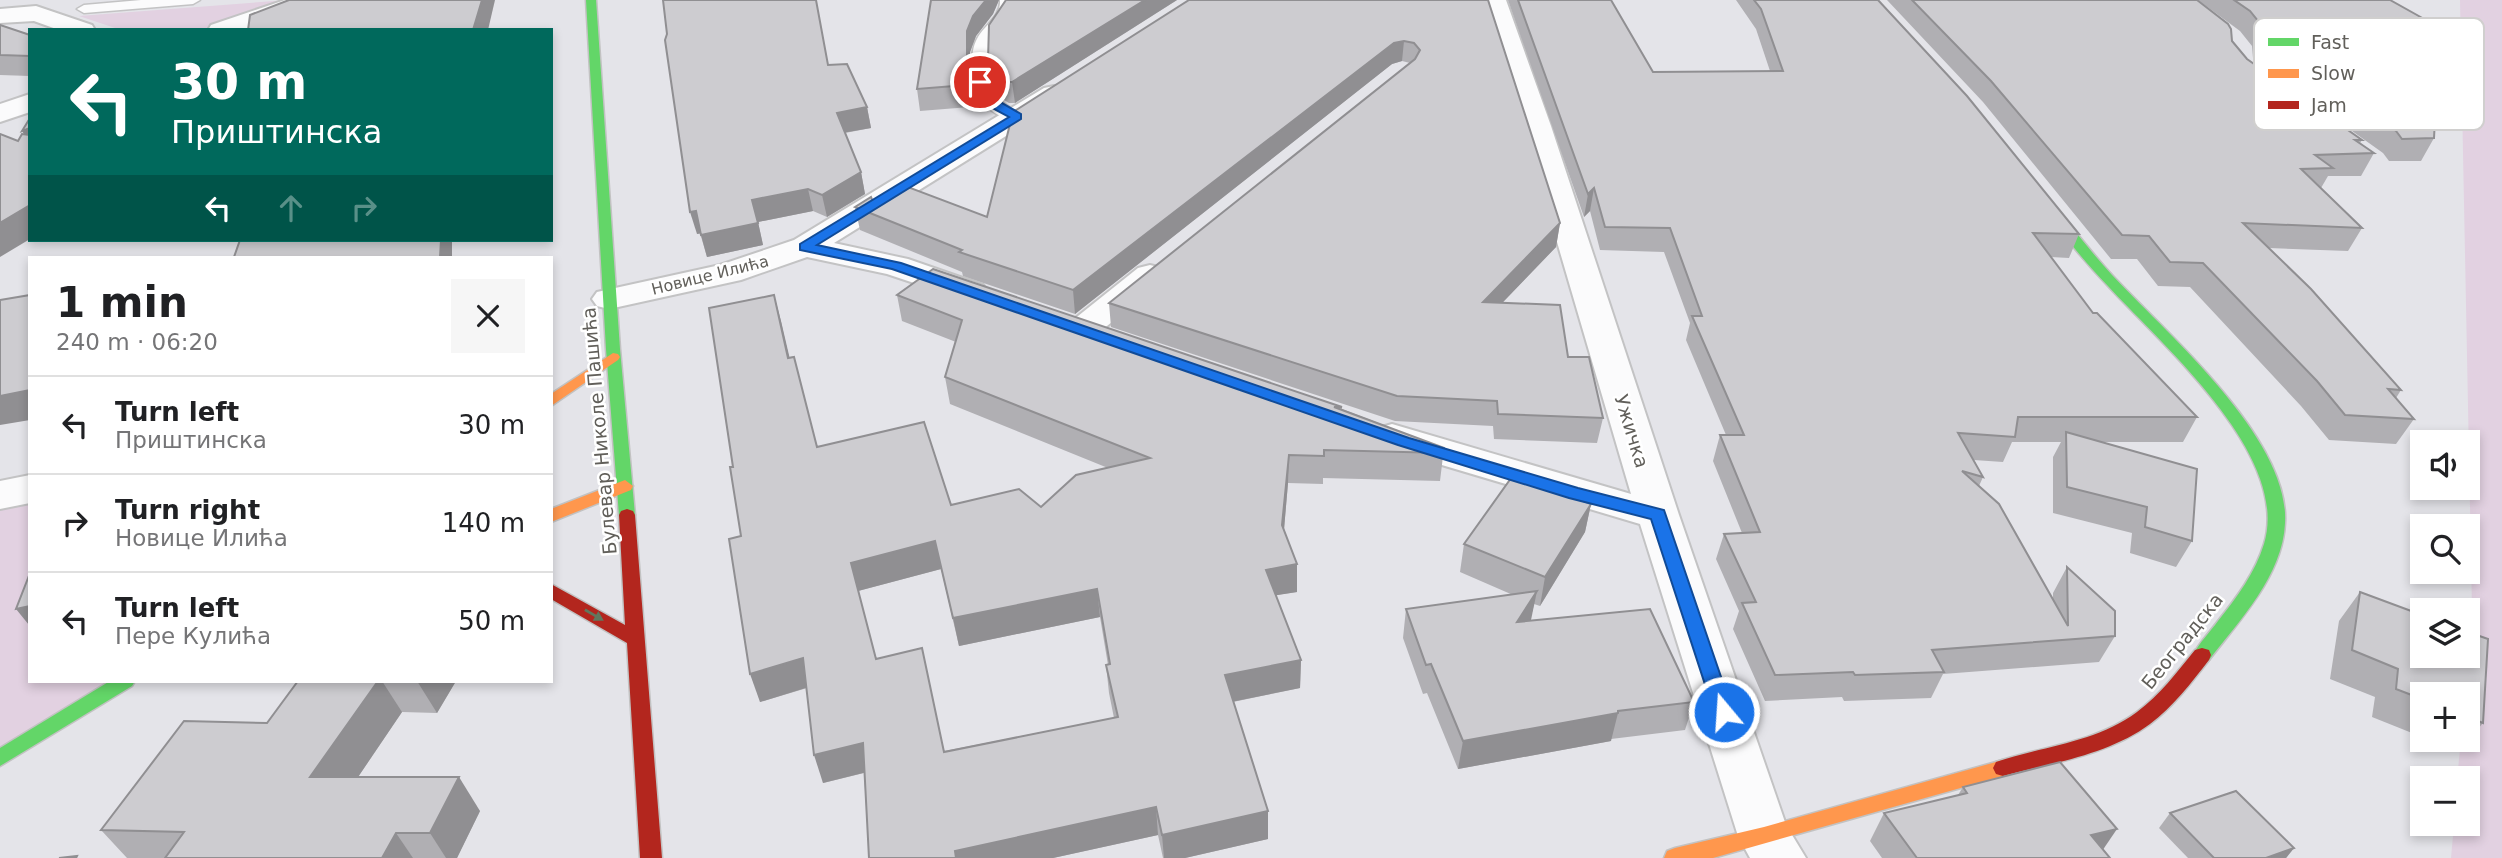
<!DOCTYPE html>
<meta charset="utf-8">
<style>
body{margin:0;font-family:"DejaVu Sans",sans-serif;background:#f6f6f6;color:#202124;height:100vh;display:flex;flex-direction:column;font-size:26px;white-space:nowrap}
*{box-sizing:border-box;margin:0}
p{font-size:23px;color:#757577}
.icon{flex:none;width:38px;height:38px;fill:none;stroke:currentColor;stroke-width:2;stroke-linecap:round;stroke-linejoin:round}
.map{position:relative;flex:1;overflow:hidden}
.panel{position:absolute;left:28px;top:256px;width:525px;height:427px;display:flex;flex-direction:column;background:#fff;border-radius:0px;box-shadow:0 4px 10px #0003}
.panel>*{flex:none}
.top-card{position:absolute;left:28px;top:28px;width:525px;height:214px;border-radius:0px;box-shadow:0 4px 10px #0003;background:#00695c;color:#fff;overflow:hidden}
.tools{position:absolute;left:2410px;top:430px;display:grid;gap:14px}
.tools a{display:grid;place-items:center;width:70px;height:70px;border-radius:0px;background:#fff;box-shadow:0 4px 10px #0003;font-size:35px}
.pin{position:absolute;display:grid;place-items:center;width:60px;height:60px;color:#fff;margin:-30px;border:4px solid #fff;border-radius:50%;box-shadow:0 2px 7px #0007}
.me{position:absolute;width:77px;margin:-38px;rotate:342deg;stroke-linejoin:round;filter:drop-shadow(0 0 5px #0008)}
.turn{display:flex;align-items:center;gap:24px;height:147px;padding:0 28px;font-size:32px}
.turn .icon{width:91px;height:91px;stroke-width:2.5}
.turn b{display:block;font-size:49px;line-height:60px}
.lanes{display:flex;align-items:center;height:66px;padding:0 28px;background:#0003;justify-content:center;gap:35px;direction:ltr}
.lanes .off{opacity:.35}
.round{display:grid;place-items:center;flex:none;width:74px;height:74px;border-radius:0px;background:#f6f6f6}
.headline{display:flex;align-items:center;justify-content:space-between;height:119px;padding:0 28px}
h1{font-size:42px;font-weight:600;line-height:52px}
ul{padding:0;list-style:none}
li{display:flex;align-items:center;gap:21px;height:98px;padding:0 28px;border-top:2px solid #e0e0e0}
li div{flex:1}
li b{display:block;font-size:26px}
li em{font-style:normal}
.map>svg:first-child{display:block}
</style>
<div class="map">
<svg width="2502" height="858" viewBox="0 0 2502 858">
<rect width="100%" height="100%" fill="#e4e4e9"/>
<g fill="#e2d1e1">
<polygon points="288,0 201,30 121,30 79,16"/>
<polygon points="2460,0 2502,0 2502,858 2451,858 2454,824 2468,824 2468,779 2457,779 2461,740 2468,740 2468,695 2464,695 2472,609"/>
<polygon points="30,489 30,681 126,681 0,758 0,495"/>
</g>
<g fill="none" stroke-linecap="round" stroke-linejoin="round">
<g stroke="#c3c3c4" stroke-width="3">
<g id="lane">
<polygon points="141,0 200,0 193,4 84,13 77,9 84,5"/>
<path d="M1000,0H1014L1015,6L989,45L988,81L994,97L1025,117L1017,122C989,115 972,98 972,69C972,57 972,47 978,37C986,24 1001,16 1000,0Z"/>
</g>
</g>
<g stroke="#c3c3c4" stroke-width="4">
<g id="street">
<polygon points="285,0 321,0 318,5 245,30 208,30 211,25"/>
<polygon points="1482,0 1506,0 1551,126 1679,515 1786,825 1806,858 1750,858 1738,836 1640,524 1378,446 1373,437 1378,428 1392,424 1631,494 1523,126"/>
<polygon points="36,6 92,25 95,30 59,30 34,21 0,23 0,9"/>
<polygon points="1054,86 1064,88 1068,94 1064,100 834,243 908,259 983,285 988,292 983,299 971,302 887,274 807,257 741,280 609,309 597,306 592,299 597,292 720,265 794,240 1044,88"/>
<polygon points="30,94 30,112 0,122 0,104"/>
<polygon points="1150,265 1162,268 1167,275 1162,282 1092,338 1080,342 1068,338 1062,331 1068,324 1138,268"/>
<polygon points="30,475 30,503 0,509 0,481"/>
</g>
</g>
<g stroke="#c2c2c2" stroke-width="3">
<g id="fast">
<polygon points="586,0 596,0 620,349 635,515 633,519 621,519 619,515 606,349"/>
<path d="M2043,196L2047,197C2069,223 2089,250 2112,275C2166,333 2290,438 2285,523C2283,575 2239,621 2209,660L2202,662L2195,660L2193,655C2199,643 2210,632 2218,621C2237,597 2255,573 2264,544C2291,455 2162,345 2108,286C2082,259 2059,230 2037,200Z"/>
<polygon points="110,681 135,681 132,686 0,766 0,748"/>
</g>
</g>
<g stroke="#c2c2c2" stroke-width="3">
<g id="slow">
<polygon points="613,353 618,354 620,357 618,360 551,406 551,394"/>
<polygon points="625,480 633,486 631,490 551,522 551,509"/>
<polygon points="2003,760 2010,762 2013,768 2010,774 2003,776 1713,858 1664,858 1667,851 1675,848 1764,827"/>
</g>
</g>
<g stroke="#c2c2c2" stroke-width="3">
<g id="jam">
<polygon points="627,509 633,511 635,515 662,858 640,858 627,643 551,599 551,584 625,625 619,515 621,511"/>
<path d="M2202,648L2209,650L2211,655L2209,660C2191,683 2173,707 2150,724C2108,755 2052,763 2003,776L1996,774L1993,768L1996,762C2043,746 2095,743 2137,712C2160,695 2177,672 2195,650Z"/>
</g>
</g>
<use href="#lane" fill="#fbfbfc" fill-rule="evenodd"/>
<use href="#street" fill="#fbfbfc" fill-rule="evenodd"/>
<use href="#fast" fill="#63d668" fill-rule="evenodd"/>
<use href="#slow" fill="#ff974d" fill-rule="evenodd"/>
<use href="#jam" fill="#b3261e" fill-rule="evenodd"/>
</g>
<g fill="#b0afb3" fill-rule="evenodd">
<polygon points="931,0 999,0 993,14 976,36 970,52 970,65 979,84 982,106 920,111 917,89"/>
<polygon points="1006,0 1177,0 1015,103 1009,103 996,95 991,81 988,60"/>
<polygon points="1488,0 1560,223 1556,247 1502,303 1568,357 1603,418 1597,443 1494,439 1493,426 1395,421 1111,327 1109,303 1410,63 1402,61 1392,64 1075,314 963,276 962,272 860,230 855,207 875,207 987,217"/>
<polygon points="1508,0 1611,0 1653,72 1770,71 1756,29 1736,0 1878,0 2079,234 2069,258 2051,257 2093,313 2197,417 2183,442 2104,442 2192,541 2176,567 2130,553 2132,533 2053,513 2053,457 2061,442 2012,442 2003,462 1974,460 1983,477 1979,486 2053,601 2053,593 2067,567 2115,636 2099,662 1943,674 1931,698 1844,701 1842,697 1765,701 1733,629 1739,611 1716,559 1724,534 1742,533 1713,461 1720,435 1726,435 1686,340 1690,323 1664,252 1600,250 1590,211 1584,217"/>
<polygon points="1887,0 2197,0 2247,59 2362,140 2360,143 2374,153 2361,176 2328,176 2321,188 2362,228 2348,251 2269,248 2401,390 2396,398 2414,419 2396,444 2329,440 2301,406 2190,287 2158,286 2137,259 2111,259 1983,102"/>
<polygon points="2198,0 2390,0 2442,29 2422,62 2409,63 2434,138 2421,161 2389,161 2383,153 2258,64 2253,58 2252,46 2240,31"/>
<polygon points="0,25 30,35 30,76 0,75"/>
<polygon points="829,65 867,107 871,128 845,133 861,172 865,194 827,217 813,211 758,222 763,245 707,257 700,233 697,234"/>
<path d="M774,295L789,358L817,447L951,505L1041,507L1108,468L950,404L945,377L956,342L902,321L897,295L1342,407V409L1444,448L1440,481L1323,478V484L1288,483L1284,529L1297,592L1276,595L1301,660L1300,688L1233,702L1268,811V839L1185,858H1163L1158,835L1053,858H869L864,773L823,783L807,688L760,702L733,467ZM941,569L959,646L1100,617L1108,665H1106L1109,693L1114,718L944,751L922,648L876,659L858,591Z"/>
<polygon points="1591,504 1585,532 1540,606 1534,604 1530,621 1694,702 1685,730 1611,739 1611,741 1458,769 1427,693 1423,694 1403,638 1406,609 1513,595 1460,572 1464,544"/>
<polygon points="2360,592 2422,695 2422,737 2372,717 2375,697 2330,679 2339,621"/>
<polygon points="298,681 456,681 437,713 402,712 358,777 480,811 457,858 127,858 101,830 267,723"/>
<polygon points="2468,717 2483,723 2468,740"/>
<polygon points="2429,740 2467,740 2457,751"/>
<polygon points="1963,787 2103,849 2110,858 1882,858 1870,841 1884,813 1958,795"/>
<polygon points="2170,813 2294,848 2286,858 2188,858 2159,828"/>
</g>
<g fill="#908f92">
<polygon points="482,0 495,0 488,30 473,30"/>
<polygon points="986,0 999,0 993,14 976,36 970,52 970,80 967,59 967,31 973,16"/>
<polygon points="1145,0 1177,0 1015,103 1012,82"/>
<polygon points="1404,41 1402,61 1392,64 1075,314 1073,290 1394,43"/>
<polygon points="867,107 871,128 842,133 837,113"/>
<polygon points="30,128 30,144 22,131"/>
<polygon points="861,172 865,194 827,217 822,195"/>
<polygon points="1594,188 1590,211 1584,217 1588,194"/>
<polygon points="808,189 813,211 758,222 763,245 707,257 701,235 752,200"/>
<polygon points="30,205 30,239 0,257 0,223"/>
<polygon points="696,211 703,233 697,234 690,212"/>
<polygon points="1560,223 1556,247 1480,326 1483,302"/>
<polygon points="441,240 452,240 452,257 440,257"/>
<polygon points="774,295 781,321 796,385 788,358"/>
<polygon points="30,390 30,420 0,425 0,396"/>
<polygon points="1289,455 1288,483 1282,553 1282,525"/>
<polygon points="1591,504 1585,532 1540,606 1545,577"/>
<polygon points="935,541 941,569 858,591 851,563"/>
<polygon points="1297,564 1297,592 1265,597 1266,570"/>
<polygon points="1097,589 1100,617 959,646 953,618"/>
<polygon points="1537,591 1531,620 1512,651 1517,622"/>
<polygon points="30,606 30,624 29,625 16,609"/>
<polygon points="803,658 812,686 760,702 750,674"/>
<polygon points="1301,660 1300,688 1226,703 1225,675"/>
<polygon points="378,681 382,681 402,712 335,811 310,777"/>
<polygon points="417,681 456,681 437,713"/>
<polygon points="1618,713 1611,741 1458,769 1463,741"/>
<polygon points="863,743 871,771 823,783 814,755"/>
<polygon points="459,777 480,811 457,858 446,858 430,833"/>
<polygon points="1156,807 1158,835 1053,858 956,858 955,851"/>
<polygon points="1268,811 1268,839 1185,858 1164,858 1162,835"/>
<polygon points="2117,829 2098,857 2091,835"/>
<polygon points="396,833 413,858 382,858"/>
<polygon points="2294,848 2286,858 2266,858"/>
</g>
<g fill="#cdccd0" stroke="#908f92" stroke-width="2" fill-rule="evenodd">
<polygon points="289,0 482,0 473,30 248,30 250,15"/>
<polygon points="663,0 816,0 828,65 847,64 867,107 837,113 861,172 822,195 808,189 752,200 758,223 701,235 696,211 690,212 665,40 667,34"/>
<polygon points="931,0 986,0 973,16 967,31 967,59 979,84 917,89"/>
<polygon points="1006,0 1145,0 1012,82 1006,82 993,74 988,60 989,25"/>
<polygon points="1189,0 1488,0 1560,223 1483,302 1560,305 1568,357 1589,357 1603,418 1498,414 1497,401 1397,396 1109,303 1415,59 1420,50 1414,43 1404,41 1394,43 1073,290 959,252 962,250 855,207 871,197 875,207 908,187 987,217 1013,112"/>
<polygon points="1518,0 1611,0 1653,72 1783,71 1761,9 1754,0 1878,0 1967,96 2079,234 2033,233 2093,313 2097,313 2197,417 2018,417 2015,437 1958,433 1983,477 1962,471 1999,504 2068,626 2067,567 2115,611 2115,636 1932,650 1944,672 1855,675 1853,672 1775,675 1742,603 1756,602 1724,534 1760,532 1720,435 1744,435 1692,316 1702,316 1670,228 1605,227 1594,188 1588,194"/>
<polygon points="1912,0 2197,0 2228,24 2231,29 2232,41 2247,59 2362,140 2355,140 2374,153 2315,155 2333,168 2301,169 2362,228 2243,223 2311,289 2401,390 2388,389 2414,419 2345,415 2317,381 2203,263 2170,262 2149,236 2122,235 1991,81"/>
<polygon points="2234,0 2390,0 2442,29 2412,30 2434,41 2381,46 2437,80 2434,138 2402,139 2396,131 2268,43 2263,37 2262,26 2250,11"/>
<polygon points="0,25 30,35 30,56 0,55"/>
<polygon points="30,118 30,128 22,131"/>
<polygon points="0,134 18,141 22,134 30,135 30,205 0,223"/>
<polygon points="240,240 441,240 440,257 234,257"/>
<path d="M933,269L1342,407H1334L1444,448L1443,453L1324,450V456L1289,455L1282,525L1297,564L1266,570L1301,660L1225,675L1268,811L1162,835L1156,807L955,851L956,858H869L863,743L814,755L803,658L750,674L729,539L741,536L730,467H733L709,308L774,295L788,358L794,357L817,447L924,422L951,505L1019,489L1041,507L1076,475L1150,458L945,377L962,320L897,295ZM935,541L953,618L1097,589L1110,664L1106,665L1118,717L944,752L922,648L876,659L851,563Z"/>
<polygon points="30,295 30,390 0,396 0,300"/>
<polygon points="2066,432 2197,469 2192,541 2145,527 2147,507 2067,487"/>
<polygon points="1514,474 1591,504 1545,577 1464,544"/>
<polygon points="30,573 30,606 16,609"/>
<polygon points="1537,591 1517,622 1650,609 1694,702 1618,711 1618,713 1463,741 1431,664 1426,665 1406,609"/>
<polygon points="2360,592 2422,615 2422,656 2468,656 2468,632 2488,639 2483,723 2468,717 2468,695 2422,695 2422,699 2396,689 2398,669 2352,650"/>
<polygon points="298,681 378,681 310,777 459,777 430,833 396,833 382,858 165,858 184,832 101,830 184,721 267,723"/>
<polygon points="2060,762 2117,829 2091,835 2110,858 1917,858 1884,813 1967,793 1963,787"/>
<polygon points="2236,791 2294,848 2266,858 2214,858 2170,813"/>
<polygon points="77,856 76,858 59,858"/>
</g>
<defs><path id="oneway-solid" d="M-6-.8H1V-3.2L6.5 0L1 3.2V.8H-6Z" transform="scale(1.75)"/></defs>
<use fill="#61775d" href="#oneway-solid" transform="translate(594 615) rotate(30)"/>
<path fill="#1a73e8" stroke="#114b97" stroke-width="2" d="M980,79L985,82L990,96L1021,114V119L817,245L901,263L1409,438L1578,488L1664,510L1733,712L1731,718L1724,720L1717,718L1714,712L1651,519L1569,498L1398,445L892,269L800,250V244L1009,117C993,108 976,102 974,82Z"/>
<g text-anchor="middle" dominant-baseline="central" stroke-width="5" stroke-linejoin="round" paint-order="stroke">
<g font-size="16" fill="#615f5a" stroke="#fff">
<text transform="translate(710 275) rotate(-14)">Новице Илића</text>
</g>
<g font-size="19" fill="#615f5a" stroke="#fff">
<text transform="translate(599 431) rotate(-95)">Булевар Николе Пашића</text>
<text transform="translate(1632 431) rotate(73)">Ужичка</text>
<text transform="translate(2182 641) rotate(-51)">Београдска</text>
</g>
</g>
<rect x="2254" y="18" width="230" height="112" rx="10" fill="#fff" stroke="#d0cfce" stroke-width="2"/>
<rect x="2268" y="38" width="31" height="8" fill="#63d668"/>
<rect x="2268" y="69" width="31" height="9" fill="#ff974d"/>
<rect x="2268" y="101" width="31" height="8" fill="#b3261e"/>
<g font-size="19" fill="#615f5a">
<text x="2311" y="49">Fast</text>
<text x="2311" y="80">Slow</text>
<text x="2311" y="112">Jam</text>
</g>
</svg>
<div class="tools">
<a><svg class="icon" aria-label="sound" viewBox="0 0 24 24"><path d="M4 9h4l5-4v14l-5-4H4zM17 9q2 3 0 6"/></svg></a>
<a><svg class="icon" aria-label="search" viewBox="0 0 24 24"><circle cx="10" cy="10" r="6"/><path d="M15 15l6 6"/></svg></a>
<a><svg class="icon" aria-label="layers" viewBox="0 0 24 24"><path d="M12 4l9 5-9 5-9-5zM3 14l9 5 9-5"/></svg></a>
<a>+</a>
<a>−</a>
</div>
<div class="pin" style="left:980px;top:82px;background:#d93025"><svg class="icon" aria-label="arrive" viewBox="0 0 24 24"><path d="M6 21V4h12l-3 4 3 4H6"/></svg></div>
<svg class="me" style="left:1724px;top:712px" viewBox="-20 -20 40 40"><circle r="17" fill="#1a73e8" stroke="#fff" stroke-width="3"/><path d="M0-11L8 9 0 5-8 9z" fill="#fff"/></svg>
<div class="top-card">
<div class="turn"><svg class="icon" aria-label="left" viewBox="0 0 24 24"><path d="M17 20v-9H6M10 6l-5 5 5 5"/></svg><div><b>30 m</b>Приштинска</div></div>
<div class="lanes"><svg class="icon" aria-label="left" viewBox="0 0 24 24"><path d="M17 20v-9H6M10 6l-5 5 5 5"/></svg><svg class="icon off" aria-label="ahead" viewBox="0 0 24 24"><path d="M12 20V5M6 11l6-6 6 6"/></svg><svg class="icon off" aria-label="right" viewBox="0 0 24 24"><path d="M7 20v-9h11M14 6l5 5-5 5"/></svg></div>
</div>
<section class="panel">
<div class="headline"><div><h1>1 min</h1><p>240 m · 06:20</p></div><a class="round"><svg class="icon" aria-label="close" viewBox="0 0 24 24"><path d="M6 6l12 12M18 6L6 18"/></svg></a></div>
<ul>
<li><svg class="icon" aria-label="left" viewBox="0 0 24 24"><path d="M17 20v-9H6M10 6l-5 5 5 5"/></svg><div><b>Turn left</b><p>Приштинска</p></div><em>30 m</em></li>
<li><svg class="icon" aria-label="right" viewBox="0 0 24 24"><path d="M7 20v-9h11M14 6l5 5-5 5"/></svg><div><b>Turn right</b><p>Новице Илића</p></div><em>140 m</em></li>
<li><svg class="icon" aria-label="left" viewBox="0 0 24 24"><path d="M17 20v-9H6M10 6l-5 5 5 5"/></svg><div><b>Turn left</b><p>Пере Кулића</p></div><em>50 m</em></li>
</ul>
</section>
</div>
